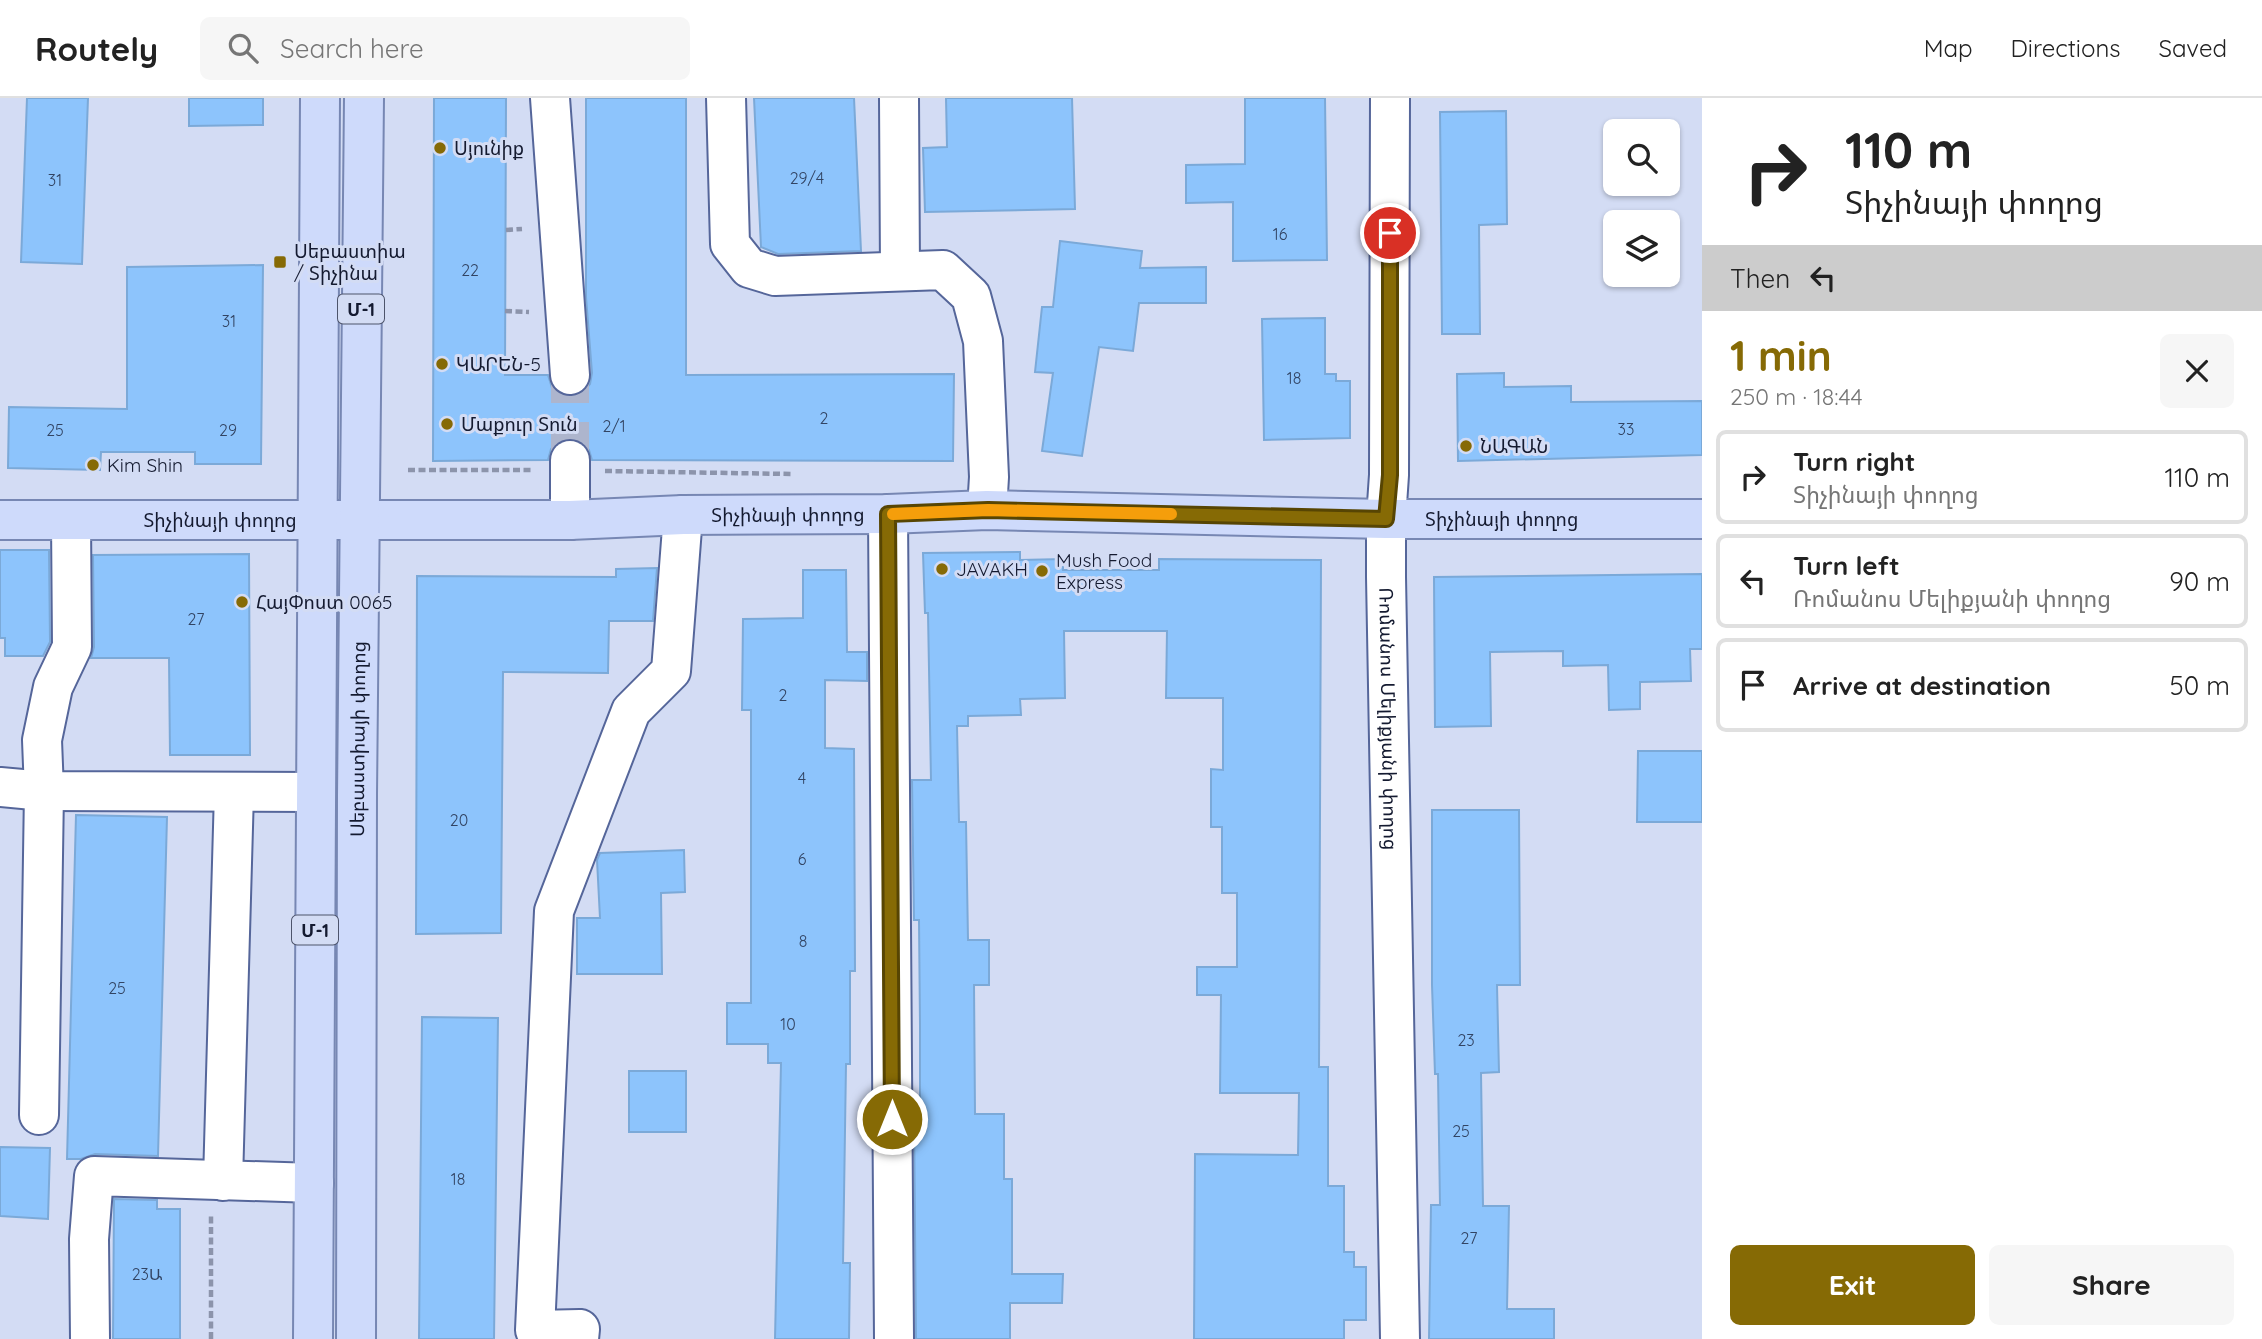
<!DOCTYPE html>
<meta charset="utf-8">
<style>
body{margin:0;font-family:Quicksand,"Noto Sans Armenian",sans-serif;background:#f6f6f6;color:#222;height:100vh;display:flex;flex-direction:column;font-size:26px;white-space:nowrap}
*{box-sizing:border-box;margin:0}
p{font-size:23px;color:#767676}
.icon{flex:none;width:38px;height:38px;fill:none;stroke:currentColor;stroke-width:2;stroke-linecap:round;stroke-linejoin:round}
.map{position:relative;flex:1;overflow:hidden}
.panel{display:flex;flex-direction:column;background:#fff;width:560px}
.panel>*{flex:none}
.top-card{background:#fff;color:#222;overflow:hidden}
.tools{position:absolute;left:1603px;top:21px;display:grid;gap:14px}
.tools a{display:grid;place-items:center;width:77px;height:77px;border-radius:10px;background:#fff;box-shadow:0 2px 5px #0004;font-size:35px}
.pin{position:absolute;display:grid;place-items:center;width:60px;height:60px;color:#fff;margin:-30px;border:4px solid #fff;border-radius:50%;box-shadow:0 2px 7px #0007}
.me{position:absolute;width:77px;margin:-38px;rotate:0deg;stroke-linejoin:round;filter:drop-shadow(0 0 5px #0008)}
.turn{display:flex;align-items:center;gap:24px;height:147px;padding:0 28px;font-size:32px}
.turn .icon{width:91px;height:91px;stroke-width:2.5}
.turn b{display:block;font-size:49px;line-height:60px}
.then{display:flex;align-items:center;height:66px;padding:0 28px;background:#0003;gap:14px;font-size:26px}
.round{display:grid;place-items:center;flex:none;width:74px;height:74px;border-radius:10px;background:#f6f6f6}
.overview{display:flex;align-items:center;justify-content:space-between;height:119px;padding:0 28px}
h1{font-size:42px;font-weight:800;line-height:52px;color:#866a05}
.action{display:flex;gap:14px;margin-top:auto;padding:14px 28px}
.action a{flex:1;height:80px;border-radius:10px;background:#866a05;color:#fff;font-size:28px;font-weight:800;line-height:80px;text-align:center}
.action a+a{background:#f6f6f6;color:#222}
ul{padding:0;list-style:none}
li{display:flex;align-items:center;gap:21px;height:94px;margin:0 14px 10px;padding:0 14px;border:4px solid #e0e0e0;border-radius:10px}
li div{flex:1}
li b{display:block;font-size:26px}
li em{font-style:normal}
header{display:flex;align-items:center;gap:42px;box-sizing:border-box;height:98px;padding:0 35px;background:#fff;border-bottom:2px solid #e0e0e0}
header strong{font-size:33px}
nav{display:flex;gap:38px;margin-inline-start:auto;font-size:24px}
.search{width:490px;height:63px;background:#f6f6f6;display:flex;align-items:center;gap:18px;box-sizing:border-box;padding:0 24px;border-radius:10px;color:#767676;font-size:26px}
main{display:flex;flex:1;min-height:0}
.map>svg:first-child{display:block}
</style>
<header>
<strong>Routely</strong>
<div class="search"><svg class="icon" aria-label="search" viewBox="0 0 24 24"><circle cx="10" cy="10" r="6"/><path d="M15 15l6 6"/></svg>Search here</div>
<nav><a>Map</a><a>Directions</a><a>Saved</a></nav>
</header>
<main>
<div class="map">
<svg width="1702" height="1241" viewBox="0 0 1702 1241">
<rect width="100%" height="100%" fill="#d3dcf4"/>
<g fill="#8dc4fc" stroke="#7ba9d8" stroke-width="2">
<polygon points="27,0 88,0 82,166 21,164"/>
<polygon points="189,0 263,0 263,27 189,28"/>
<polygon points="434,0 506,0 505,277 548,277 552,290 561,297 571,299 582,295 590,286 592,275 586,199 586,0 686,0 686,277 954,276 953,363 592,362 589,352 581,343 569,340 559,343 551,351 548,362 433,363"/>
<polygon points="754,0 854,0 861,153 778,156 761,149"/>
<polygon points="946,0 1072,0 1075,111 925,114 923,50 947,49"/>
<polygon points="1245,0 1325,0 1327,162 1233,163 1233,104 1186,105 1186,67 1245,66"/>
<polygon points="1506,13 1507,126 1479,127 1480,236 1442,236 1440,14"/>
<polygon points="1060,143 1142,153 1140,170 1206,169 1206,205 1139,205 1133,253 1099,249 1082,358 1042,353 1053,275 1035,274 1042,209 1053,209"/>
<polygon points="263,167 261,366 195,366 195,354 101,354 100,372 8,370 9,309 127,311 127,169"/>
<polygon points="1325,220 1325,276 1336,276 1336,283 1350,283 1350,340 1264,342 1262,221"/>
<polygon points="1504,275 1504,289 1571,288 1571,304 1702,303 1702,357 1458,363 1457,276"/>
<polygon points="0,452 49,452 50,544 43,558 5,558 5,540 0,540"/>
<polygon points="1020,454 1020,462 1063,461 1063,472 1159,472 1159,461 1321,462 1319,969 1328,969 1328,1088 1344,1088 1344,1154 1354,1154 1354,1169 1366,1169 1366,1222 1344,1222 1344,1241 1194,1241 1195,1056 1298,1057 1299,995 1220,995 1221,897 1197,897 1197,869 1237,869 1237,795 1222,795 1222,729 1211,729 1211,671 1223,672 1223,600 1166,600 1167,533 1064,533 1065,600 1020,601 1021,617 968,618 968,628 957,628 959,724 966,724 968,842 989,842 989,887 974,887 975,1016 1004,1016 1004,1081 1012,1081 1012,1176 1063,1176 1062,1205 1010,1205 1010,1241 916,1241 914,1016 920,1016 920,927 919,822 914,822 912,682 931,682 928,515 925,515 923,455"/>
<polygon points="249,456 250,657 170,657 169,560 91,560 94,549 93,457"/>
<polygon points="657,470 653,523 609,523 608,575 503,574 501,835 416,836 417,478 616,479 616,471"/>
<polygon points="803,472 846,472 847,554 867,554 867,583 825,582 825,650 854,651 855,873 850,873 850,966 846,966 843,1165 850,1165 849,1241 775,1241 781,965 768,965 768,946 727,946 727,905 751,905 751,612 742,612 743,521 803,520"/>
<polygon points="1702,476 1702,551 1690,551 1691,583 1640,584 1640,611 1609,612 1608,567 1563,568 1563,553 1490,554 1491,628 1435,629 1434,479"/>
<polygon points="1638,653 1702,653 1702,724 1637,724"/>
<polygon points="1432,712 1519,712 1520,887 1497,887 1499,974 1481,975 1483,1108 1509,1108 1507,1211 1554,1211 1554,1241 1429,1241 1431,1107 1440,1107 1438,976 1435,976 1432,887"/>
<polygon points="76,717 167,719 158,1058 95,1056 81,1061 67,1061"/>
<polygon points="684,752 685,794 661,795 662,876 577,876 577,820 600,820 597,762 600,755"/>
<polygon points="422,919 498,920 494,1241 419,1241"/>
<rect x="629" y="973" width="57" height="61"/>
<polygon points="0,1049 50,1050 48,1121 0,1118"/>
<polygon points="114,1101 157,1102 157,1111 180,1111 180,1241 113,1241"/>
</g>
<g fill="none" stroke-linecap="round" stroke-linejoin="round">
<polyline stroke="#adb5cd" stroke-width="38" stroke-dasharray="38 19" stroke-linecap="butt" points="570,362 570,277"/>
<g stroke="#55669a" stroke-width="42">
<g id="minor">
<polyline points="550,0 570,277"/>
<polyline points="726,0 730,146 749,170 775,178 943,172 971,198 983,243 989,379 987,412"/>
<polyline points="899,0 900,173"/>
<path id="s1" d="M1390,0L1389,377L1386,421V479L1400,1241"/>
<polyline points="570,362 570,422"/>
<polyline points="888,416 894,1241"/>
<polyline points="0,689 44,693 316,694"/>
<polyline points="39,1017 44,693 42,642 53,589 72,549 71,422"/>
<polyline points="223,1083 234,694"/>
<polyline points="90,1241 89,1141 94,1078 314,1085"/>
<polyline points="579,1241 580,1231 535,1232 554,813 631,613 671,573 683,417"/>
</g>
</g>
<g stroke="#7787b3" stroke-width="42">
<g id="major">
<path id="s2" d="M0,422H570L683,417L888,416L987,412L1386,421H1702"/>
<polyline points="313,1241 320,0"/>
<path id="s3" d="M356,1241L357,697L364,0"/>
</g>
</g>
<g stroke="#8c94ab" stroke-width="4.5" stroke-dasharray="7 3.5" stroke-linecap="butt">
<polyline points="506,51 519,50"/>
<polyline points="506,132 522,131"/>
<polyline points="505,213 529,214"/>
<polyline points="408,372 533,372"/>
<polyline points="605,373 792,376"/>
<polyline points="211,1241 211,1118"/>
</g>
<use href="#minor" stroke="#fff" stroke-width="38"/>
<use href="#major" stroke="#cedafb" stroke-width="38"/>
</g>
<g fill="none" stroke-linecap="round" stroke-linejoin="round">
<g stroke="#574503" stroke-width="18">
<polyline id="route" points="892,1021 888,416 988,412 1386,421 1390,377 1390,135"/>
</g>
<use href="#route" stroke="#866a05" stroke-width="12"/>
<polyline stroke="#f59e0b" stroke-width="12" points="893,416 988,412 1171,416"/>
</g>
<g fill="#866a05" stroke="#d3dcf4" stroke-width="2.5">
<circle cx="440" cy="50" r="7"/>
<rect x="273" y="157" width="14" height="14" rx="3.5"/>
<circle cx="442" cy="266" r="7"/>
<circle cx="447" cy="326" r="7"/>
<circle cx="1466" cy="348" r="7"/>
<circle cx="93" cy="367" r="7"/>
<circle cx="942" cy="471" r="7"/>
<circle cx="1042" cy="473" r="7"/>
<circle cx="242" cy="504" r="7"/>
</g>
<g text-anchor="middle" dominant-baseline="central" stroke-width="6" stroke-linejoin="round" paint-order="stroke">
<g font-size="16" fill="#324463">
<text x="807" y="80">29/4</text>
<text x="55" y="82">31</text>
<text x="1280" y="136">16</text>
<text x="470" y="172">22</text>
<text x="229" y="223">31</text>
<text x="1294" y="280">18</text>
<text x="824" y="320">2</text>
<text x="614" y="328">2/1</text>
<text x="1626" y="331">33</text>
<text x="55" y="332">25</text>
<text x="228" y="332">29</text>
<text x="196" y="521">27</text>
<text x="783" y="597">2</text>
<text x="802" y="680">4</text>
<text x="459" y="722">20</text>
<text x="802" y="761">6</text>
<text x="803" y="843">8</text>
<text x="117" y="890">25</text>
<text x="788" y="926">10</text>
<text x="1466" y="942">23</text>
<text x="1461" y="1033">25</text>
<text x="458" y="1081">18</text>
<text x="1469" y="1140">27</text>
<text x="147" y="1176">23Ա</text>
</g>
<g fill="#d3dcf4" stroke="#4d546b" stroke-width="2">
<rect x="338" y="196.5" width="46" height="29" rx="5"/>
<rect x="292" y="817.5" width="46" height="29" rx="5"/>
</g>
<g font-size="18" font-weight="bold" fill="#141a30">
<text x="361" y="211">Մ-1</text>
<text x="315" y="832">Մ-1</text>
</g>
<g font-size="19" fill="#141a30" stroke="#d3dcf4" text-anchor="start">
<text x="454" y="50">Սյունիք</text>
<text x="294" y="153">Սեբաստիա<tspan x="294" dy="22">/ Տիչինա</tspan></text>
<text x="456" y="266">ԿԱՐԵՆ-5</text>
<text x="461" y="326">Մաքուր Տուն</text>
<text x="1480" y="348">ՆԱԳԱՆ</text>
<text x="107" y="367">Kim Shin</text>
<text x="1056" y="462">Mush Food<tspan x="1056" dy="22">Express</tspan></text>
<text x="956" y="471">JAVAKH</text>
<text x="256" y="504">ՀայՓոստ 0065</text>
</g>
<g font-size="19" fill="#141a30" stroke="#d3dcf4">
<text stroke="none"><textPath href="#s2" startOffset="788">Տիչինայի փողոց</textPath></text>
<text stroke="none"><textPath href="#s2" startOffset="1502">Տիչինայի փողոց</textPath></text>
<text stroke="none"><textPath href="#s2" startOffset="220">Տիչինայի փողոց</textPath></text>
<text stroke="none"><textPath href="#s1" startOffset="621">Ռոմանոս Մելիքյանի փողոց</textPath></text>
<text stroke="none"><textPath href="#s3" startOffset="600">Սեբաստիայի փողոց</textPath></text>
</g>
</g>
</svg>
<div class="tools">
<a><svg class="icon" aria-label="search" viewBox="0 0 24 24"><circle cx="10" cy="10" r="6"/><path d="M15 15l6 6"/></svg></a>
<a><svg class="icon" aria-label="layers" viewBox="0 0 24 24"><path d="M12 4l9 5-9 5-9-5zM3 14l9 5 9-5"/></svg></a>
</div>
<div class="pin" style="left:1390px;top:135px;background:#d93025"><svg class="icon" aria-label="arrive" viewBox="0 0 24 24"><path d="M6 21V4h12l-3 4 3 4H6"/></svg></div>
<svg class="me" style="left:892px;top:1021px" viewBox="-20 -20 40 40"><circle r="17" fill="#866a05" stroke="#fff" stroke-width="3"/><path d="M0-11L8 9 0 5-8 9z" fill="#fff"/></svg>
</div>
<section class="panel">
<div class="top-card">
<div class="turn"><svg class="icon" aria-label="right" viewBox="0 0 24 24"><path d="M7 20v-9h11M14 6l5 5-5 5"/></svg><div><b>110 m</b>Տիչինայի փողոց</div></div>
<div class="then">Then<svg class="icon" aria-label="left" viewBox="0 0 24 24"><path d="M17 20v-9H6M10 6l-5 5 5 5"/></svg></div>
</div>
<div class="overview"><div><h1>1 min</h1><p>250 m · 18:44</p></div><a class="round"><svg class="icon" aria-label="close" viewBox="0 0 24 24"><path d="M6 6l12 12M18 6L6 18"/></svg></a></div>
<ul>
<li><svg class="icon" aria-label="right" viewBox="0 0 24 24"><path d="M7 20v-9h11M14 6l5 5-5 5"/></svg><div><b>Turn right</b><p>Տիչինայի փողոց</p></div><em>110 m</em></li>
<li><svg class="icon" aria-label="left" viewBox="0 0 24 24"><path d="M17 20v-9H6M10 6l-5 5 5 5"/></svg><div><b>Turn left</b><p>Ռոմանոս Մելիքյանի փողոց</p></div><em>90 m</em></li>
<li><svg class="icon" aria-label="arrive" viewBox="0 0 24 24"><path d="M6 21V4h12l-3 4 3 4H6"/></svg><div><b>Arrive at destination</b></div><em>50 m</em></li>
</ul>
<div class="action"><a>Exit</a><a>Share</a></div>
</section>
</main>
